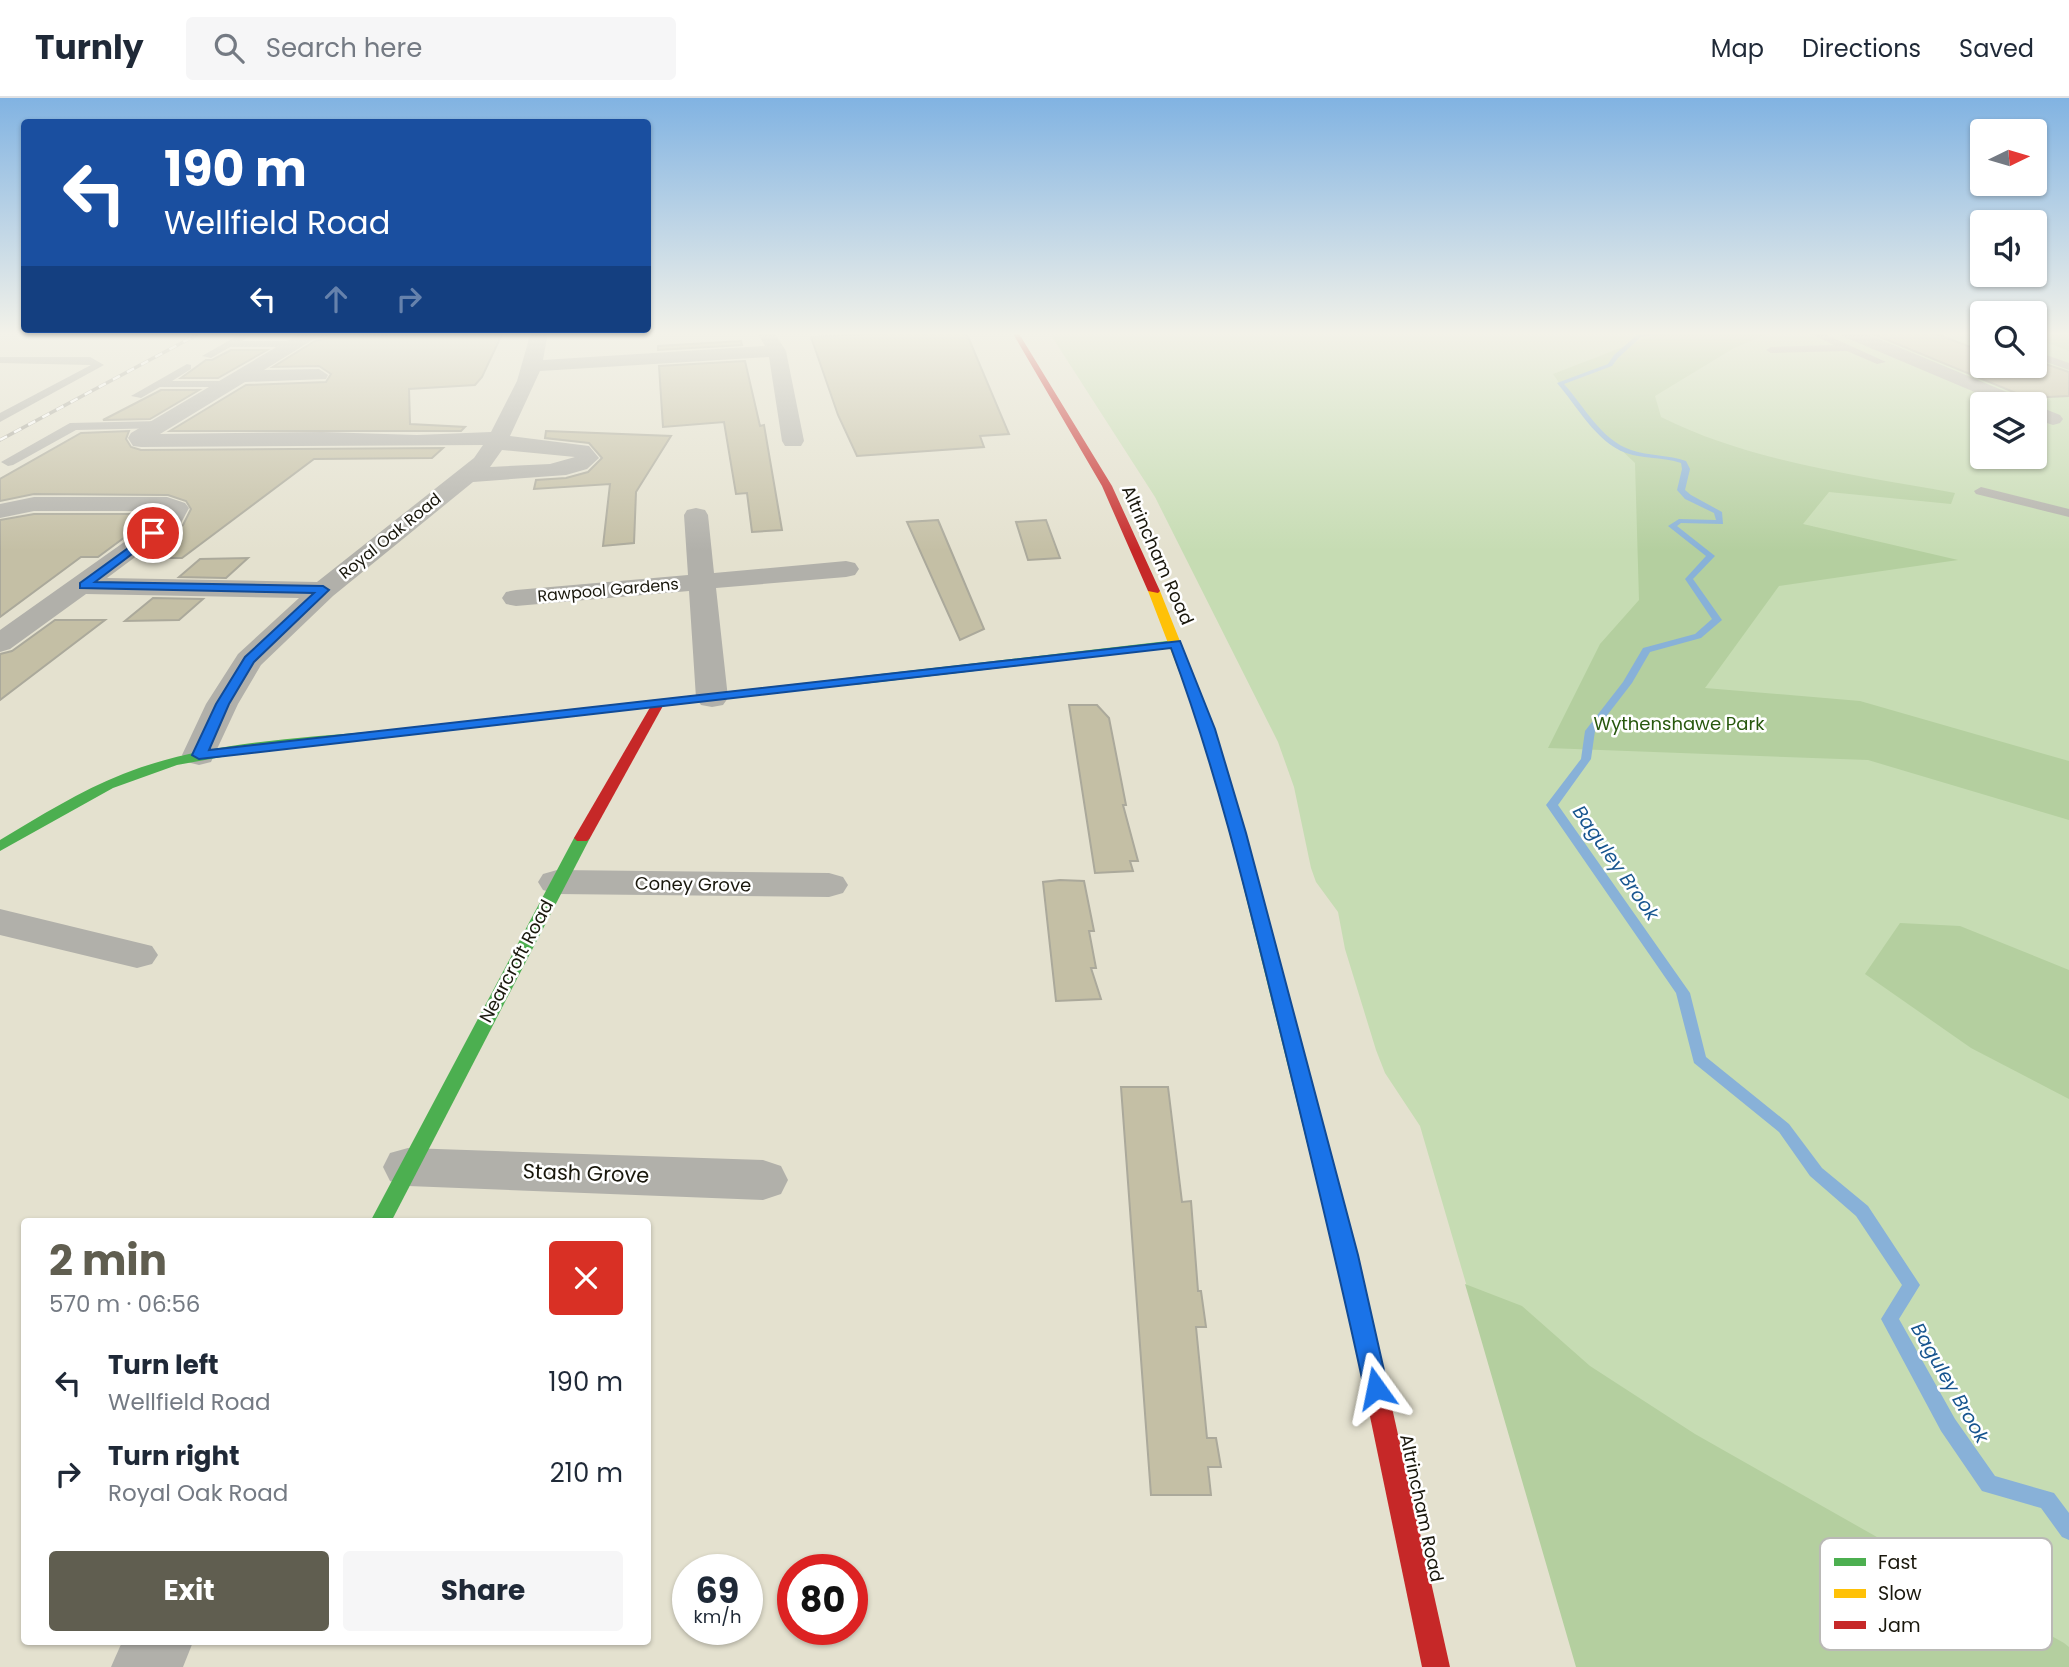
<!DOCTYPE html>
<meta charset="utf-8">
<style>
body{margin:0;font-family:Poppins,sans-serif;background:#f6f6f7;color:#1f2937;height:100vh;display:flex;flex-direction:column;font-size:26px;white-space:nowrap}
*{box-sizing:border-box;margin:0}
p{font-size:23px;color:#747a83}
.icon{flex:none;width:38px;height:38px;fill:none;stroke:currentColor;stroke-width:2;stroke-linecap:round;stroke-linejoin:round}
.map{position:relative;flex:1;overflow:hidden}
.sheet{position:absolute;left:21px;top:1120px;width:630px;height:427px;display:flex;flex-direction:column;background:#fff;border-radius:7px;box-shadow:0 2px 5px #0004}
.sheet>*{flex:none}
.guide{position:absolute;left:21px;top:21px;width:630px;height:214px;border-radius:7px;box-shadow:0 2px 5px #0004;background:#1a4fa0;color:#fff;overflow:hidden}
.needle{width:46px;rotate:85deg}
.fabs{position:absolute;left:1970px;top:21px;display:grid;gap:14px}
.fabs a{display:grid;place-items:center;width:77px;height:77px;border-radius:7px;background:#fff;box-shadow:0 2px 5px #0004;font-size:35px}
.speed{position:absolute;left:672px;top:1456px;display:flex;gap:14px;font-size:35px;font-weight:700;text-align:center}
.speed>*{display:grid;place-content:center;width:91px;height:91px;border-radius:50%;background:#fff;box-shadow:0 2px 5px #0004;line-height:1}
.speed small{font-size:18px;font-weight:400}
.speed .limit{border:10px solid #d22;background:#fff;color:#111}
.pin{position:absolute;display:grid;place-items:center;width:60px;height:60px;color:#fff;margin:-30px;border:4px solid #fff;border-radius:50%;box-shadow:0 2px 7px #0007}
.me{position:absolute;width:77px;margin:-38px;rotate:348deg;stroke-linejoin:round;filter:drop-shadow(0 0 5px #0008)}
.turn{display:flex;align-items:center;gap:24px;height:147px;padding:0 28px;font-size:32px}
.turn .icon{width:91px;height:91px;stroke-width:2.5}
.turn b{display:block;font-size:49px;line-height:60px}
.lanes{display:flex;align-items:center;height:66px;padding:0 28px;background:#0003;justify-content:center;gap:35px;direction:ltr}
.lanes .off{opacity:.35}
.round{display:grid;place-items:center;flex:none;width:74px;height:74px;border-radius:7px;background:#f6f6f7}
.head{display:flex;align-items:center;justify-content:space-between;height:119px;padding:0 28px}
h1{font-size:42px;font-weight:700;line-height:52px;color:#605e50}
.cta{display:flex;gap:14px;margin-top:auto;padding:14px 28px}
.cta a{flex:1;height:80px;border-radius:7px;background:#605e50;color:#fff;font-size:28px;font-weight:700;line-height:80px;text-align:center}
.cta a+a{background:#f6f6f7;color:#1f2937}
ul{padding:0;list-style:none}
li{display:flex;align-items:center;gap:21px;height:91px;padding:0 28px}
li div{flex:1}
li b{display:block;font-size:26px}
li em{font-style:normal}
header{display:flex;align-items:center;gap:42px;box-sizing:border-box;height:98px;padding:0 35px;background:#fff;border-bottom:2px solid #e0e1e3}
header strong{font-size:33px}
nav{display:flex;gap:38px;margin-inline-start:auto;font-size:24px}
.search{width:490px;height:63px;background:#f6f6f7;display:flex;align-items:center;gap:18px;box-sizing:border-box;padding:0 24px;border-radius:7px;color:#747a83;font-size:26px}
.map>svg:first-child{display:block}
</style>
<header>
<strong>Turnly</strong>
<div class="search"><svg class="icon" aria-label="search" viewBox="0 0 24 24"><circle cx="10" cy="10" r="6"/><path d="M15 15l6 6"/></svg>Search here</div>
<nav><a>Map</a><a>Directions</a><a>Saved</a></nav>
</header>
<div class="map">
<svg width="2069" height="1569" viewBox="0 0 2069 1569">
<rect width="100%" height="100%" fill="#e4e1cf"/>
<path fill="#c6dcb3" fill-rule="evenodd" d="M1049,234H1983V268H2035V234H2069V1569L1512,1343L1420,1028L1385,975L1376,952L1345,851L1338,814L1316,784L1311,770L1294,689L1278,644L1155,399ZM1983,306H2035V359H1983Z"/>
<g fill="#b4cf9f">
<path d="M1662,234H1772L1734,250L1655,298L1661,319C1751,364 1857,377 1955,395L1951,406L1829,394L1803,426L1958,462L1779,488L1705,590L1860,603L2069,663V722L1868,662L1548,650L1600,546L1639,502L1635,365L1575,308L1553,276Z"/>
<polygon points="2035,234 2069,234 2069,253 2035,240"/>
<polygon points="1900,825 1960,828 2069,872 2069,1001 1971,950 1865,876"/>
<polygon points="1465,1186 1522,1208 1590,1268 1695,1336 2064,1545 2069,1549 2069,1569 1576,1569"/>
</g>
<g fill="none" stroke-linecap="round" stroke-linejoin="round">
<path fill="#88b1d8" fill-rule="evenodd" d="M1665,234H1683L1641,239L1618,260L1612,268L1564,286C1584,308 1601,342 1631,352C1649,358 1669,357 1686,363L1690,371L1685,392L1691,397L1722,414L1723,426L1681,425L1677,428L1715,458L1693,481L1722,522L1701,540L1650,554L1632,585L1595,633L1591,661L1558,707L1690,895L1706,959L1789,1026L1822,1070L1868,1108L1920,1187L1899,1221L1955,1321L1995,1378L2054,1395L2069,1415V1442L2062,1439L2041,1410L1982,1393L1941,1333L1881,1221L1902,1187L1856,1118L1810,1078L1779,1034L1694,965L1676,895L1546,707L1581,661L1585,633L1623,584L1643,550L1695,536L1712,521L1685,481L1706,458L1668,428L1679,421L1716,422L1714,415L1685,401L1677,392L1682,371L1681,365C1663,359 1644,361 1626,355C1596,344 1577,308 1557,285L1608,266L1614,257L1637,237Z"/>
</g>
<g fill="#c4bfa5" stroke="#aba99b" stroke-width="2">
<polygon points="466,234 503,234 482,279 475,287 409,291 410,326 465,329 461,333 170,333 246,287 326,284 331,276 319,268 273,269 315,243 331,240"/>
<polygon points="907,234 966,234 1009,336 980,338 984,349 857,358 838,317 811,239"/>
<polygon points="1868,234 1931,234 1973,250 1983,250 1983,268 2035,268 2037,263 2069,274 2069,298 2028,300"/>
<polygon points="741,243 742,247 658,252 658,248"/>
<polygon points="231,252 267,252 218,280 181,280 206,262 212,262"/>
<polygon points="745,263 760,328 764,327 782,432 752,434 747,395 736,396 724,324 663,329 659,268"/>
<polygon points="161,292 199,292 150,321 103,322"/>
<polygon points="129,333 126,341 131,349 141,352 443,350 432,360 314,361 182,460 139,460 183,427 191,411 186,403 168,397 34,396 0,403 0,381 81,335"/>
<polygon points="546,333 671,338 636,394 634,445 603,448 610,386 534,391 536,382 566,380 588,374 602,360 589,345 545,340"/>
<polygon points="34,416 156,416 98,459 81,459 0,519 0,422"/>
<polygon points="938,422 984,531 960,542 907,424"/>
<polygon points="1046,422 1060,460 1028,462 1016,424"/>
<polygon points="248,460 226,480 179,479 200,461"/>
<polygon points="153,500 203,501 179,522 125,523"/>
<polygon points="55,522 105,522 0,602 0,556 12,553"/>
<polygon points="1069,607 1097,607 1109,620 1126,707 1123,707 1138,763 1130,763 1133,773 1095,775"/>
<polygon points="1060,782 1084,783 1094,833 1089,833 1096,870 1091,870 1101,901 1056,903 1043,784"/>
<polygon points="1121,989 1168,989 1182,1104 1191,1103 1198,1193 1201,1193 1206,1229 1196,1229 1207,1340 1216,1340 1221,1369 1208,1369 1211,1397 1151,1397"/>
</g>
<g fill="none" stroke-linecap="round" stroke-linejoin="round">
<g fill="#b1b0aa" fill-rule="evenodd">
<polygon points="244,234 256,234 242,243 293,243 298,246 293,249 230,249 211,260 202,258"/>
<polygon points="1807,234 1820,234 1886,264 1877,266 1847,253 1771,255 1766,252 1771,249 1834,247"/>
<polygon points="1958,234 1983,236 1983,242 1959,236"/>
<polygon points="2035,253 2069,265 2069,272 2035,260"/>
<polygon points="0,259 90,259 104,267 0,324 0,315 91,267 0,265"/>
<polygon points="187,266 191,267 191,271 172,283 227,283 233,286 227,289 160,289 141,300 131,298"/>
<polygon points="160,323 166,327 164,330 76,332 13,367 8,368 1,364 70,325"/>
<polygon points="1981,389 2069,411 2069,419 1976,396 1974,393"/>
</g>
<g fill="#b1b0aa" fill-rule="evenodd">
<path d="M302,234H333L330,238L314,241L264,272L319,271L328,277L326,281L245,284L160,336L322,334L417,337L491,334L517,283L531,234H548L543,262L765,248L757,234H774L786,253L804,343L801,348H785L782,343L769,259L540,273L510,338L589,348L599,360L587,371L566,377L473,384L333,498L261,567L238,606L211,664L199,667L187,664L182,657L206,606L238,556L299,500L86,496L10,551L0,554V532L144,430L163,413H34L0,420V406L34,399H167L185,405L189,410L181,425L107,480L317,484L474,360L483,347L141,349L133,348L128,340L131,335ZM502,352L575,359L550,366L490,369Z"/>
<polygon points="1839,234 1862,234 2026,302 2029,306 2003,306 1842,238"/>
<polygon points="2035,307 2060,317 2063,321 2060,325 2053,327 2035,321"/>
<polygon points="696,410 705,412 708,417 714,475 846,463 855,465 859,471 855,477 846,479 716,490 728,600 723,607 712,609 701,607 696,600 689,493 516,508 506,506 502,500 506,494 516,492 688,477 684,417 687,412"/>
<polygon points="557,772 829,775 843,779 848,787 843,795 829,799 557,796 543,792 538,784 543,776"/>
<polygon points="0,811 152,848 158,857 152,866 137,870 0,837"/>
<polygon points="408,1050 763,1062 781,1068 788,1082 781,1096 763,1102 408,1088 390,1083 383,1069 390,1055"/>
<polygon points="122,1544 193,1544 183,1569 111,1569"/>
</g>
<g fill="#4caf50" fill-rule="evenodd">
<polygon points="1176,542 1182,546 1180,549 854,587 848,583 854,579"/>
<path d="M377,633L382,634V640L260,652L177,667L113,690L0,753V742C40,718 80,693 123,676C204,644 292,641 377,633Z"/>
<polygon points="582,735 590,740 391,1124 370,1124 574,740"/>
<polygon points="1246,762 1254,767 1367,1198 1364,1205 1356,1208 1348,1205 1345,1198 1238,767"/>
</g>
<g fill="#ffc107" fill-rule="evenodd">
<polygon points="1150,491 1160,493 1215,631 1254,767 1251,770 1241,770 1238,767 1201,631 1148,493"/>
<polygon points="854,579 860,583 858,586 377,641 370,637 377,633"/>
</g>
<g fill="#c62828" fill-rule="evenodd">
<polygon points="1012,234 1018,234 1112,388 1160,493 1158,495 1148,493 1102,388"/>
<polygon points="658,602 664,606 590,740 587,743 577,743 574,740 652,606"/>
<polygon points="1356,1188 1364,1191 1367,1198 1450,1569 1422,1569 1345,1198 1348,1191"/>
</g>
<g stroke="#a8a69d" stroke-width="3.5">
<polyline id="rail" points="0,342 202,234"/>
</g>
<use href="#rail" stroke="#fff" stroke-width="2.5" stroke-dasharray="8" stroke-linecap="butt"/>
</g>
<linearGradient id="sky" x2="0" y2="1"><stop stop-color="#81b3e2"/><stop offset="0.52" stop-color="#f3f2e9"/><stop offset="1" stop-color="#f3f2e9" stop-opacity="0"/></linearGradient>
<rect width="2069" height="453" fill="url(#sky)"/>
<path fill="#1a73e8" stroke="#114b97" stroke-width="2" d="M153,432L158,435L157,437L95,484L323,488L329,492L254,564L229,606L209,652L1180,543L1215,631L1246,735L1358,1157L1388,1290L1384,1297L1376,1301L1367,1297L1364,1290C1337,1163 1306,1038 1275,912C1245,790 1215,668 1171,550L199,661L192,657L216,606L245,559L314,495L80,490V485Z"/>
<g text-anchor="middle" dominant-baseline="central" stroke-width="5" stroke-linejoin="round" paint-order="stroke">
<g font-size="16" fill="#19170c" stroke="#fff">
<text transform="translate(390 438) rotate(-39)">Royal Oak Road</text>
<text transform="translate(608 492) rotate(-5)">Rawpool Gardens</text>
</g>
<g font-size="18" fill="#19170c" stroke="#fff">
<text transform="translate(1158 457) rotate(66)">Altrincham Road</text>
<text transform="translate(693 786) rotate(1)">Coney Grove</text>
<text transform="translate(516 863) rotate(-62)">Nearcroft Road</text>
<text transform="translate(1422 1410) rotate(78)">Altrincham Road</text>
</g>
<g font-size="18" fill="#28580e" stroke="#fff">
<text x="1679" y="625">Wythenshawe Park</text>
</g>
<g font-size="19" font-style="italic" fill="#17558f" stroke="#fff">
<text transform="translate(1616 765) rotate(55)">Baguley Brook</text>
<text transform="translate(1950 1285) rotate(60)">Baguley Brook</text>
</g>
<g font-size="21" fill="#19170c" stroke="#fff">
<text transform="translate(586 1075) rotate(2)">Stash Grove</text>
</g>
</g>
<rect x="1820" y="1440" width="232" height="112" rx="10" fill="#fff" stroke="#bab9b6" stroke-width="2"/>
<rect x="1834" y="1460" width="32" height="8" fill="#4caf50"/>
<rect x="1834" y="1491" width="32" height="9" fill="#ffc107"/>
<rect x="1834" y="1523" width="32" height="8" fill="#c62828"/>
<g font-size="19" fill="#19170c">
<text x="1878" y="1471">Fast</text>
<text x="1878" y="1502">Slow</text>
<text x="1878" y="1534">Jam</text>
</g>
</svg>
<div class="fabs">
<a><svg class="needle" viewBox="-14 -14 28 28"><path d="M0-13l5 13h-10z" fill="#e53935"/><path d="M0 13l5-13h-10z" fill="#747a83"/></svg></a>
<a><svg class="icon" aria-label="sound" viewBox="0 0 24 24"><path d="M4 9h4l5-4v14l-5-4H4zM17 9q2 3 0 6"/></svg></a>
<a><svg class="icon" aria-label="search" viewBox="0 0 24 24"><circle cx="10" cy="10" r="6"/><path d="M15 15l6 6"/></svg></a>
<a><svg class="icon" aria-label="layers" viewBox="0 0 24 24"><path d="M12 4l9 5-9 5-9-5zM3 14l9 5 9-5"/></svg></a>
</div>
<div class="speed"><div>69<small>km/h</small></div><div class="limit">80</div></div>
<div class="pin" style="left:153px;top:435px;background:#d93025"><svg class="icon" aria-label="arrive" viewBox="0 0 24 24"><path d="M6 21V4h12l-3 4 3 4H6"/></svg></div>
<svg class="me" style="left:1376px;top:1290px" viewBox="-20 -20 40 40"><path d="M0-17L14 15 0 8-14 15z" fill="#1a73e8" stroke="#fff" stroke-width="4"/></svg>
<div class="guide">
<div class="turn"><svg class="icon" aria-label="left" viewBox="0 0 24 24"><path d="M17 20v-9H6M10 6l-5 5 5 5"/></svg><div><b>190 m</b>Wellfield Road</div></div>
<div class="lanes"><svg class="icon" aria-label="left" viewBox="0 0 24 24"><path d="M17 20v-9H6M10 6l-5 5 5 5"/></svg><svg class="icon off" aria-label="ahead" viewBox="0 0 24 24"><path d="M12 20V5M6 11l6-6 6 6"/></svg><svg class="icon off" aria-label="right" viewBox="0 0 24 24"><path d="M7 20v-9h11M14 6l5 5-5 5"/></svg></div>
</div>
<section class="sheet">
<div class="head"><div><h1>2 min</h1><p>570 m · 06:56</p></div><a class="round" style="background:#d93025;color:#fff"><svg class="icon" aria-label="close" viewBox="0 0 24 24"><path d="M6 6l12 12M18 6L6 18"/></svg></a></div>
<ul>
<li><svg class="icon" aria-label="left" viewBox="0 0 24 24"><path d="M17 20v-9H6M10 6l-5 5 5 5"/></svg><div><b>Turn left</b><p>Wellfield Road</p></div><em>190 m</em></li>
<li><svg class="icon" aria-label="right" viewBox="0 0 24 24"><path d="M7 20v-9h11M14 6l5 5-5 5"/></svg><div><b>Turn right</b><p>Royal Oak Road</p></div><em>210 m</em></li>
</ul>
<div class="cta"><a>Exit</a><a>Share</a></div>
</section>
</div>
